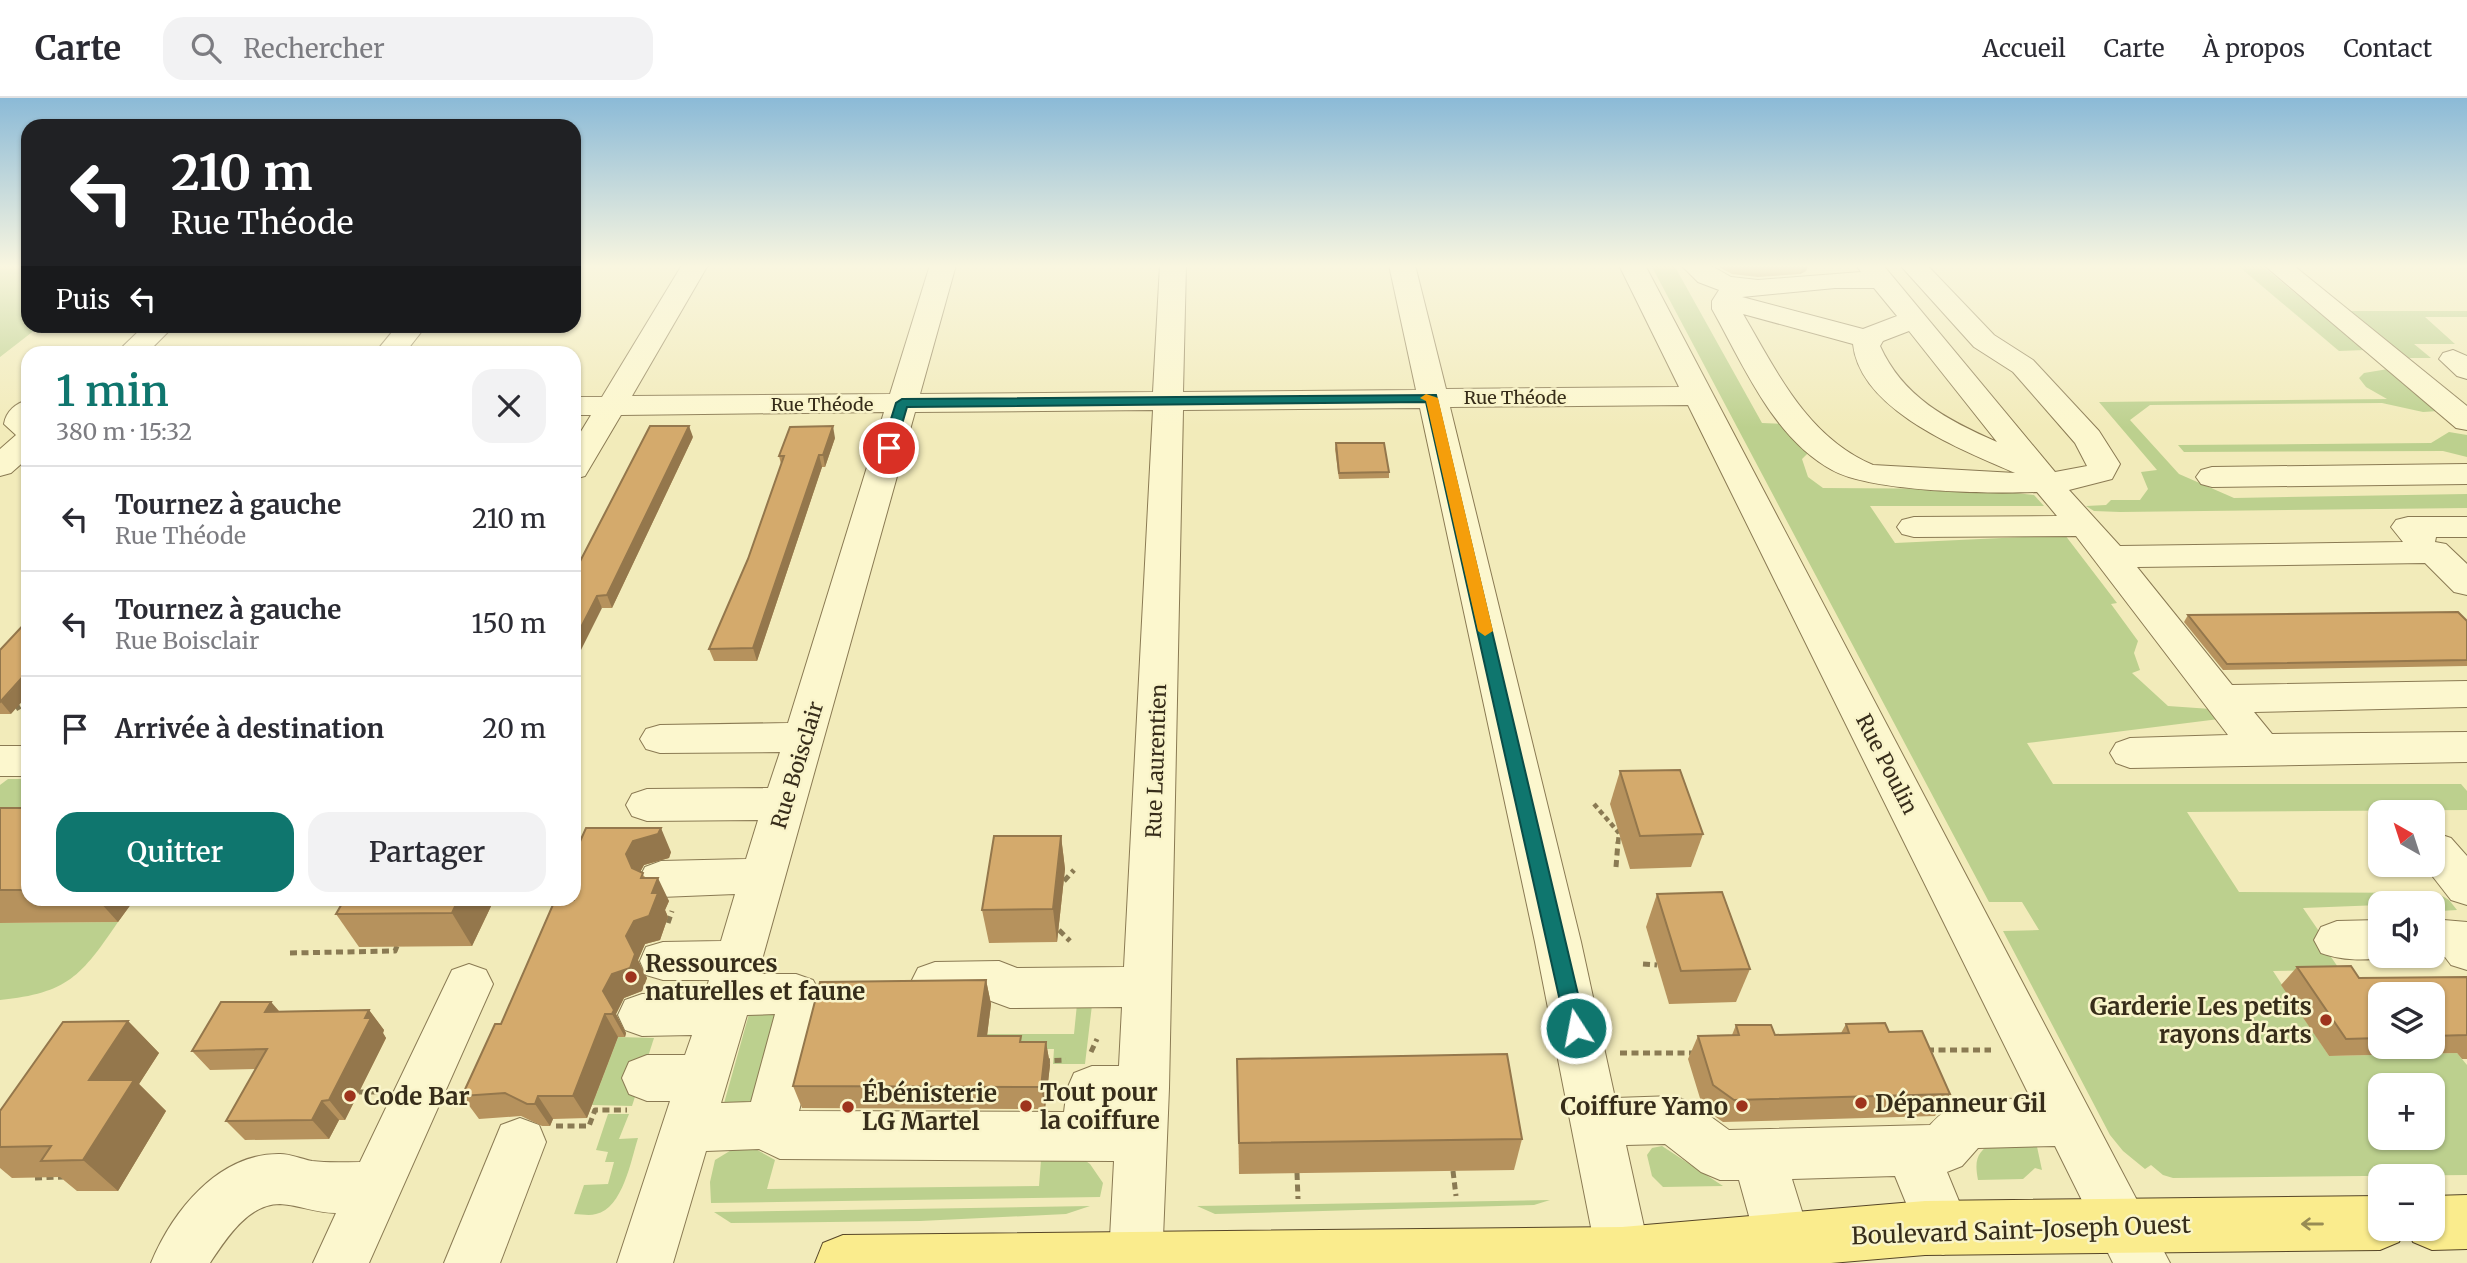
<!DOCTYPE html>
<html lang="fr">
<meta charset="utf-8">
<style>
body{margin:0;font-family:Merriweather,serif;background:#f2f2f3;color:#2b2b33;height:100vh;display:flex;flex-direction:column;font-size:26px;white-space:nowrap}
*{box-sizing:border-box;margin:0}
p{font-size:23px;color:#7c7c81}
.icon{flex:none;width:38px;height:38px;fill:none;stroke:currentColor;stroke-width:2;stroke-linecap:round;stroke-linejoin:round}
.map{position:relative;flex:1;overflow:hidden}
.drawer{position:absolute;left:21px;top:248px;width:560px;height:560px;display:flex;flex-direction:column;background:#fff;border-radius:21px;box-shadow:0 2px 5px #0004}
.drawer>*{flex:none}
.hud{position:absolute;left:21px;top:21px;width:560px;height:214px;border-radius:21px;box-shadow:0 2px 5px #0004;background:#202124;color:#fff;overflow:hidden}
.needle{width:46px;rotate:321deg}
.tools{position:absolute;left:2368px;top:702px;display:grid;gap:14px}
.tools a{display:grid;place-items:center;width:77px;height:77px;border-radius:14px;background:#fff;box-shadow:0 2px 5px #0004;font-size:35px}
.pin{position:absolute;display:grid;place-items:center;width:60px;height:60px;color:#fff;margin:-30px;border:4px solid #fff;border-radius:50%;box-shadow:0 2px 7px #0007}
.me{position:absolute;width:77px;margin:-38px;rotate:349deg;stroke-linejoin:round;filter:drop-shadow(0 0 5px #0008)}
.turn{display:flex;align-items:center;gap:24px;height:147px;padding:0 35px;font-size:32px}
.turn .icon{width:91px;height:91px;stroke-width:2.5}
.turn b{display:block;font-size:49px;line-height:60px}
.then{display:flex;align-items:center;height:66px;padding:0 35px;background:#0003;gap:14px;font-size:26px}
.round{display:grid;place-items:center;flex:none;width:74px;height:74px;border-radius:21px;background:#f2f2f3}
.head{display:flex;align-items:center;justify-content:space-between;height:119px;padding:0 35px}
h1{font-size:42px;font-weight:600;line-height:52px;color:#0f766e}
.action{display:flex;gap:14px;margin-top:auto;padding:14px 35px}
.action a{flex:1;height:80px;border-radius:21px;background:#0f766e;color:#fff;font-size:28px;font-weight:600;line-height:80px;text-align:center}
.action a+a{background:#f2f2f3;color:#2b2b33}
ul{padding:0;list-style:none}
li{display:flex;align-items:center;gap:21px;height:105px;padding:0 35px;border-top:2px solid #e1e1e2}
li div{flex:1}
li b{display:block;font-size:26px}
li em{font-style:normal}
header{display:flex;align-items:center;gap:42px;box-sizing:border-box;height:98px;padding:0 35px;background:#fff;border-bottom:2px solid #e1e1e2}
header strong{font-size:33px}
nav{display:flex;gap:38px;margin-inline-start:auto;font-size:24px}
.search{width:490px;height:63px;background:#f2f2f3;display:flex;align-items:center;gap:18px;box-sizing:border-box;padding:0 24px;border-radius:21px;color:#7c7c81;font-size:26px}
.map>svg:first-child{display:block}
</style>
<header>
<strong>Carte</strong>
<div class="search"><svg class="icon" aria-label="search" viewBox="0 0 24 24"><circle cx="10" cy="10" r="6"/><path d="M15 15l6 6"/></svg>Rechercher</div>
<nav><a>Accueil</a><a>Carte</a><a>À propos</a><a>Contact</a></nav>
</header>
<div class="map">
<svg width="2467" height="1165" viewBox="0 0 2467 1165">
<rect width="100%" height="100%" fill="#f2ebba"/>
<g fill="#bcd08e" fill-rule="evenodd">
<polygon points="0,167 28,167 28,228 40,228 0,259"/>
<path d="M1651,167H1674L1762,325L1789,326L1808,355L1802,361L1808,379L1823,390L1978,391L2034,397L2044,408H1870L1895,445L2065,437L2117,505L2111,506L2138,543L2134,555L2140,572L2132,575L2168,608L2211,611L2219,621L2027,645L2053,686H2461L2467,693V712L2187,714L2239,794L2437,795L2449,802L2457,812L2440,813L2432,805L2303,810L2336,858L2331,859L2340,872L2273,873L2329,958L2457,955L2467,967V1077L2173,1080L2163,1077L2151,1067L2145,1071L2123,1053L2110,1037L2003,833L2039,832L2022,804H1989ZM2380,987H2432V1040H2380Z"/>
<polygon points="2237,167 2261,167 2365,252 2339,253"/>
<polygon points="2347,213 2467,213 2467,219 2425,219 2455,246 2414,246 2431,260 2409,260"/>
<polygon points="2388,271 2438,313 2423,314 2382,305 2150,307 2130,322 2179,376 2234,400 2467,396 2467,410 2120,414 2094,413 2086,408 2106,407 2111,402 2140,402 2148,391 2141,374 2157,372 2099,304 2387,301 2366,289 2359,280 2364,275"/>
<polygon points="2449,334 2467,337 2467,359 2443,353 2184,354 2178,347 2431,345"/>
<polygon points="8,681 28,681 28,727 0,723 0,687"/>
<path d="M118,824C81,878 68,895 0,902V825Z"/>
<polygon points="1077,906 1092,907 1085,966 1053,966 1054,951 984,951 987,936 1074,936"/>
<polygon points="776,910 765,1007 723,1009 749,916"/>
<polygon points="618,939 654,940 632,1008 592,1007"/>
<path d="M608,1016H629L619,1041L638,1040C631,1062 623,1110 596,1116C589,1118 581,1116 574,1116L584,1087L608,1086L614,1064H605L608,1054L596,1052Z"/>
<path d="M1996,1043L2036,1044L2042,1072L2035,1070L2023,1081L1978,1082C1974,1061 1977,1053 1996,1043Z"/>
<polygon points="1662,1048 1723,1088 1663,1089 1652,1078 1647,1057 1652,1050"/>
<polygon points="752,1049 775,1062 767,1091 1039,1088 1041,1062 1079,1058 1090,1066 1103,1085 1100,1099 711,1105 710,1084 715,1062 733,1051"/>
<polygon points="1550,1102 1534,1107 1215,1116 1197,1108"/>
<polygon points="1090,1108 1066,1116 920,1123 731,1125 714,1114"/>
</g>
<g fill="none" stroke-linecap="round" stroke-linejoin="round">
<g stroke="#8a7a53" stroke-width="2">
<g id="minor">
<path d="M682,167H708L632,298L890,296L930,167H956L920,296L1153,294L1160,167H1186L1183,294L1416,292L1389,167H1415L1446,291L1679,289L1619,167H1645L2170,1165H2113L2055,1048L1978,1050L1962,1068L1947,1074L1970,1130L1962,1149L1943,1157L1924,1149L1895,1078L1792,1081L1818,1165H1762L1739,1082H1720L1701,1074L1665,1046L1626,1047L1650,1156L1646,1165H1598L1535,844L1420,310L1183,312L1169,990L1162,1165H1112L1109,1159L1114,1063L780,1061L759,1051L706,1053L673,1165H617L670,1003H647L629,996L622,980L629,964L647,957H685L692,937L642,938L625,932L618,917L625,902L642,896L705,895L709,882H663L646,877L640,863L646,849L663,844L721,843L735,796L661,799L645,793L639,781L645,769L661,763L746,761L758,722L647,723L632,718L626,707L632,696L647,691L768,690L780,654L660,655L646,651L640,641L646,631L660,627L788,625L884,314L621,317L585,378L574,381V345L591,317H574V299H602ZM1688,307L2031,1001C1988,1002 1961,993 1930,1027L1729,1032L1692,1005L1674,998L1615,1000L1581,844L1450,309ZM1153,312L1124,869L1017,870L999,863L935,864L918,870L911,884L918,898L935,904L991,903L1010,910L1122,909L1119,968H1092L1074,975L1067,991L1064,1014L799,1013L826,906L813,882L796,876H758L915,314ZM775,916L751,1004L721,1005L747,917Z"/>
<path d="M1681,167H1710L1731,179L1758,182L1861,174L1856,167H1883L2055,374L2087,368L2075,345L2013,274L1974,249L1900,167H1927L1994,237L2033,262L2099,333L2120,366L2112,381L2069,392L2120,448L2403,444L2391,429L2396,422L2408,419H2467V439H2436L2435,444L2446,446L2467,466V497L2454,494L2425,465L2137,469L2232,587L2467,583V609L2254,614L2272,636L2467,634V664L2130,670L2116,665L2110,655L2116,645L2130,640L2228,637L2076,438L1914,439L1902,436L1897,429L1902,422L1914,419L2057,418L2037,394C1989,396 1871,394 1832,372C1773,340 1743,266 1712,211V203L1719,192L1698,184ZM1835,190H1874L1897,218L1863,231L1742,199ZM1743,216L1853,246C1860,313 1963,352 2015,375L1873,367C1807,339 1777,274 1743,216ZM1909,233L1997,344C1947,322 1903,299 1880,248L1883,243Z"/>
<polygon points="2264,167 2293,167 2467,308 2467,332 2456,330"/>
<polygon points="144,228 174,228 146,256 115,256"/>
<polygon points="397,228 426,228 404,256 374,256"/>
<polygon points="2453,252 2467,258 2467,281 2457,278 2439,261 2443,255"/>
<path d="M28,302V360L11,375L0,378V351L16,337L4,326C6,313 16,305 28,302Z"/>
<polygon points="2467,366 2467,386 2212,389 2201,386 2196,379 2201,372 2212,369"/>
<rect x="0" y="648" width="28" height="30"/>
<polygon points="2436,735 2451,740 2467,758 2467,807 2451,802 2423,766 2432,766 2432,736"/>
<polygon points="2432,821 2467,824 2467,872 2451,867 2445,859 2428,858 2432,858"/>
<path d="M2380,822V858H2387C2367,864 2340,862 2321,855L2314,842L2321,829L2337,823Z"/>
<path d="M469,866L486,872L493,886L369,1165H313L336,1115C316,1115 299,1107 280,1106C248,1106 226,1141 210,1165H151C172,1114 218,1055 280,1056C291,1056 301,1061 312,1063C328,1065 344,1064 360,1064L452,872Z"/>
<polygon points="520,1020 539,1027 546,1044 500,1165 444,1165 501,1027"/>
</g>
</g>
<g stroke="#574628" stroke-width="2">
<g id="major">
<polygon points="2467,1097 2467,1151 2432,1152 2413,1144 2407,1130 2432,1130 2432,1098"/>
<polygon points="2380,1098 2380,1130 2405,1130 2399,1144 2380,1152 1925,1157 1831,1165 815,1165 823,1145 843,1137 1622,1129 1925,1103"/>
</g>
</g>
<g stroke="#8a7a53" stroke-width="4.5" stroke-dasharray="5 3.5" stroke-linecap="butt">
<polyline points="16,611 28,604"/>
<polyline points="1594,706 1619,735 1618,745"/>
</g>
<g stroke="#8a7a53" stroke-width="5" stroke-dasharray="7 4.5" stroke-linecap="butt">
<polyline points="1616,769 1618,744"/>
<polyline points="1064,783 1074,772"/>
<polyline points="668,825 672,813"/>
<polyline points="1059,832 1070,843"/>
<polyline points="290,855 395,853 397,848"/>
<polyline points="1643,866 1657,867"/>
<polyline points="1927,952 1991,952"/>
<polyline points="1091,954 1097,941"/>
<polyline points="1620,955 1695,955"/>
<polyline points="1043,963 1066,962"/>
<polyline points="359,994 379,994"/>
<polyline points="556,1028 589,1028 595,1012 627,1012"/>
<polyline points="1453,1073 1456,1098"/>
<polyline points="1297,1075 1298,1101"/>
<polyline points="35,1080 63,1079"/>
</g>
<use href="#minor" fill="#fcf7ce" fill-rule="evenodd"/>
<use href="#major" fill="#faec8d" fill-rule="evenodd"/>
</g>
<g fill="#b6925d" fill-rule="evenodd">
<polygon points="1715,167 1808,167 1806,173 1800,176 1758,179 1732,176"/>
<polygon points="693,339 612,510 602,510 574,475"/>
<polygon points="835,340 825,369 822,369 757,563 714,563 709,551 748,461 781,366 779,358"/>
<polygon points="1336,345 1389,374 1389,380 1339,381 1335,351"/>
<polygon points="2188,517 2467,523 2467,568 2223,572 2184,524"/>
<polygon points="0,552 11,616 0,616"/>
<polygon points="1620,673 1703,736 1691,769 1630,771 1610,706"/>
<polygon points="0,710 28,710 28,802 134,802 118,824 0,825"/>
<polygon points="1061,738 1065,771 1057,844 989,845 982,812"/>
<polygon points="671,754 669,760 644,767 640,774 669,803 665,812 668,819 660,842 645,846 638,862 647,880 642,893 624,900 616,916 626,935 625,939 618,939 587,1020 553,1021 550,1028 542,1028 521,1018 479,1021 462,998 501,926 574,757"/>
<polygon points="1657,796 1750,871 1736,904 1669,906 1646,829"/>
<polygon points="494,802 472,848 359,849 336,816"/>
<path d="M2297,869L2359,880L2467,879V961H2462L2457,955L2329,958L2281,887ZM2380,896H2432V948H2380Z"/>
<polygon points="986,882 991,906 987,938 1022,944 1046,944 1050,967 1045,1011 802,1010 793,988"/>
<polygon points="271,904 279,913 369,912 384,932 383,935 386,940 345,1022 339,1022 329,1041 245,1042 226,1023 256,971 210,972 192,953"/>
<polygon points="128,923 159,955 139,986 166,1013 118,1093 77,1093 60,1079 12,1080 0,1070 0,1013"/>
<polygon points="1846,926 1889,934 1950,996 1935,1018 1723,1024 1703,1010 1688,961 1698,938 1732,937 1736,927 1775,937 1841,935"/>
<polygon points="1237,961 1522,1041 1514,1072 1239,1076"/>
</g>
<g fill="#94774c">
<polygon points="1803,167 1808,167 1806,173 1800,176"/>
<polygon points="689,328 693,339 612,510 607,497"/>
<polygon points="833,328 835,340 825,369 823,357"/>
<polygon points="819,357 822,369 757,563 753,550"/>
<polygon points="597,498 602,510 574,566 574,543"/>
<polygon points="28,573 28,597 11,616 1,604"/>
<polygon points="661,730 671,754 669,760 644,767 637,780 643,794 626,756 633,743"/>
<polygon points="1061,738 1065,771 1057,844 1053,811"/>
<polygon points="658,780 669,803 665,812 668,819 660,842 645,846 638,862 647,880 642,893 624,900 616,916 626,935 625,939 612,916 603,893 626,838 634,823 652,795"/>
<polygon points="98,802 134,802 118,824"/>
<polygon points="458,802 494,802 472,848 452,815"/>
<polygon points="986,882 991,906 984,961 978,938"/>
<polygon points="271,904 287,923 265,914"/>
<polygon points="369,912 384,932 383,935 386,940 345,1022 329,1002"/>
<polygon points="605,916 618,939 587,1020 573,998"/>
<polygon points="128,923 159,955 139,986 166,1013 118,1093 83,1062 89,982"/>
<polygon points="1046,944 1050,967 1045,1011 1041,989"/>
<polygon points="538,998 553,1021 550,1028 535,1006"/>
<polygon points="322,1003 339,1022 329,1041 312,1022"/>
</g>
<g fill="#d4aa6c" stroke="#94774c" stroke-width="2">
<polygon points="650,328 689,328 607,497 597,498 574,543 574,475"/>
<polygon points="833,328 823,357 819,357 753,550 709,551 748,461 784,358 779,358 790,329"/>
<polygon points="1336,345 1384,345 1389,374 1339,375"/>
<polygon points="2458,514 2467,523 2467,562 2227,566 2188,517"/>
<polygon points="28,522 28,573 0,604 0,552"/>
<polygon points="1680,672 1703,736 1640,738 1620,673"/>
<rect x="0" y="710" width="28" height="82"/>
<polygon points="586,730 661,730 658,736 633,743 626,756 632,770 643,775 641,780 658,780 652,795 658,795 649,818 634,823 626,838 635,856 630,870 612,876 603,893 614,912 612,916 605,916 573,998 538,998 535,1006 527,1006 505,995 462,998 495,926 501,926 555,802 574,802 574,757"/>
<polygon points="994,738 1061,738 1053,811 982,812"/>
<polygon points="1722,794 1750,871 1681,873 1657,796"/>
<polygon points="344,802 458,802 452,815 336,816"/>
<polygon points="2351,868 2359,880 2467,879 2467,937 2432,938 2432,896 2380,896 2380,940 2346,941 2297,869"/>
<polygon points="986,882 978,938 1021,938 1020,944 1046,944 1041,989 793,988 820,884"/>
<polygon points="221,904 271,904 265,914 369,912 365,920 371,920 329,1002 322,1003 312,1022 226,1023 267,951 192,953"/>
<polygon points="128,923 89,982 134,982 83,1062 41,1063 51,1048 0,1049 0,1013 63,924"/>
<polygon points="1885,925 1889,934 1922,933 1950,996 1734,1002 1713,987 1698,938 1739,937 1736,927 1771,927 1775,937 1849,935 1846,926"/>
<polygon points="1507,956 1522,1041 1239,1045 1237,961"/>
</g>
<defs><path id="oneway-shaft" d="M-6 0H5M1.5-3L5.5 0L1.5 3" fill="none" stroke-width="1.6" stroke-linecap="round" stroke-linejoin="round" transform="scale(1.75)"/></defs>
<use stroke="#988c54" href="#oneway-shaft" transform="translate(2312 1126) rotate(180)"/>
<linearGradient id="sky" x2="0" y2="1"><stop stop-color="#8bbad7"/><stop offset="0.51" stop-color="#f9f6e0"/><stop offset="1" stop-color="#f9f6e0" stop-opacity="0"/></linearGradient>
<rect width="2467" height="330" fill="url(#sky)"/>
<polygon fill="#0f766e" stroke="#0a4d48" stroke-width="2" points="1436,297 1586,930 1583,937 1576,939 1569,937 1566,930 1426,304 907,309 895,350 889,354 882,350 896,305 902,301"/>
<polygon fill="#f59e0b" points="1426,296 1438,300 1493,533 1485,538 1478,533 1426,303 1420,300"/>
<g fill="#9e341d" stroke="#f9f4ca" stroke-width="2.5">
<circle cx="631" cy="879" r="7"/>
<circle cx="2326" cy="922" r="7"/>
<circle cx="350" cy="998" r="7"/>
<circle cx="1861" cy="1005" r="7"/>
<circle cx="1026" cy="1008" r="7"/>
<circle cx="1742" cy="1008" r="7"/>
<circle cx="848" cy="1009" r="7"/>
</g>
<g text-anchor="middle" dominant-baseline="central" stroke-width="5" stroke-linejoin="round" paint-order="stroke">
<g font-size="18" fill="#372d1a" stroke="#f9f4ca">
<text x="1515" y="299">Rue Théode</text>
<text x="822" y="306">Rue Théode</text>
</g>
<g font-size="21" fill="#372d1a" stroke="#f9f4ca">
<text transform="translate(1156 663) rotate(-88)">Rue Laurentien</text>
<text transform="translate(1887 666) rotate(63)">Rue Poulin</text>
<text transform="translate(797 667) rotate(-73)">Rue Boisclair</text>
</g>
<g font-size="24" font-weight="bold" fill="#372d1a" stroke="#f9f4ca" text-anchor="start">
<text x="645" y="865">Ressources<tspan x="645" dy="28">naturelles et faune</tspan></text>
<text x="2312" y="908" text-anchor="end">Garderie Les petits<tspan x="2312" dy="28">rayons d'arts</tspan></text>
<text x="1040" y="994">Tout pour<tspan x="1040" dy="28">la coiffure</tspan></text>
<text x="862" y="995">Ébénisterie<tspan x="862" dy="28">LG Martel</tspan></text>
<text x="364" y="998">Code Bar</text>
<text x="1875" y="1005">Dépanneur Gil</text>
<text x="1728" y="1008" text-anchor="end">Coiffure Yamo</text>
</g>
<g font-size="24" fill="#372d1a" stroke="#f9f4ca">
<text transform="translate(2021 1132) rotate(-2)">Boulevard Saint-Joseph Ouest</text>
</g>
</g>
</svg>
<div class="tools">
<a><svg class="needle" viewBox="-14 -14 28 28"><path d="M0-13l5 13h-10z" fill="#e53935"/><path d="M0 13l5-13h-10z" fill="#7c7c81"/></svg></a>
<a><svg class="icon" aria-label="sound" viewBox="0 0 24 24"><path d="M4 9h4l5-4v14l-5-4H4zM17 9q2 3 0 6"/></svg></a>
<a><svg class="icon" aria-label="layers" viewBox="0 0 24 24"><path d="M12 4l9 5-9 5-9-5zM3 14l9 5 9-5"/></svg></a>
<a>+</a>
<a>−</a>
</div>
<div class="pin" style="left:889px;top:350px;background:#d93025"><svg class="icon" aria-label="arrive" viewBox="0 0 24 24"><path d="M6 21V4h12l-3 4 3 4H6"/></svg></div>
<svg class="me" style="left:1576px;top:930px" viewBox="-20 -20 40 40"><circle r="17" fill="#0f766e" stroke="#fff" stroke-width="3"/><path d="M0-11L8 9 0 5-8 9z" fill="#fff"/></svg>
<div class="hud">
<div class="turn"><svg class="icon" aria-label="left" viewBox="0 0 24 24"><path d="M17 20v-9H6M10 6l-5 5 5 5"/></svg><div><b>210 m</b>Rue Théode</div></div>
<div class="then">Puis<svg class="icon" aria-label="left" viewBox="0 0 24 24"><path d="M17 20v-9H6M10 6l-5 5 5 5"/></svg></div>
</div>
<section class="drawer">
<div class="head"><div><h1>1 min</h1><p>380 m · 15:32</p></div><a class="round"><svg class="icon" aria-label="close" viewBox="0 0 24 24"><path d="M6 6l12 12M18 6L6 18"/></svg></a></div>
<ul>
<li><svg class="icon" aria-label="left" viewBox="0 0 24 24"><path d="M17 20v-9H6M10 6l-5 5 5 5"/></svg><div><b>Tournez à gauche</b><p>Rue Théode</p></div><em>210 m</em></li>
<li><svg class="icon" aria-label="left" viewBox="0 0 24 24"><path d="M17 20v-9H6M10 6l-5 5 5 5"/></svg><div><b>Tournez à gauche</b><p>Rue Boisclair</p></div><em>150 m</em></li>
<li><svg class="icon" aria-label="arrive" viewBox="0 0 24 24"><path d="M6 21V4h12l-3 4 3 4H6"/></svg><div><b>Arrivée à destination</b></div><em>20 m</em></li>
</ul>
<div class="action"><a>Quitter</a><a>Partager</a></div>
</section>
</div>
